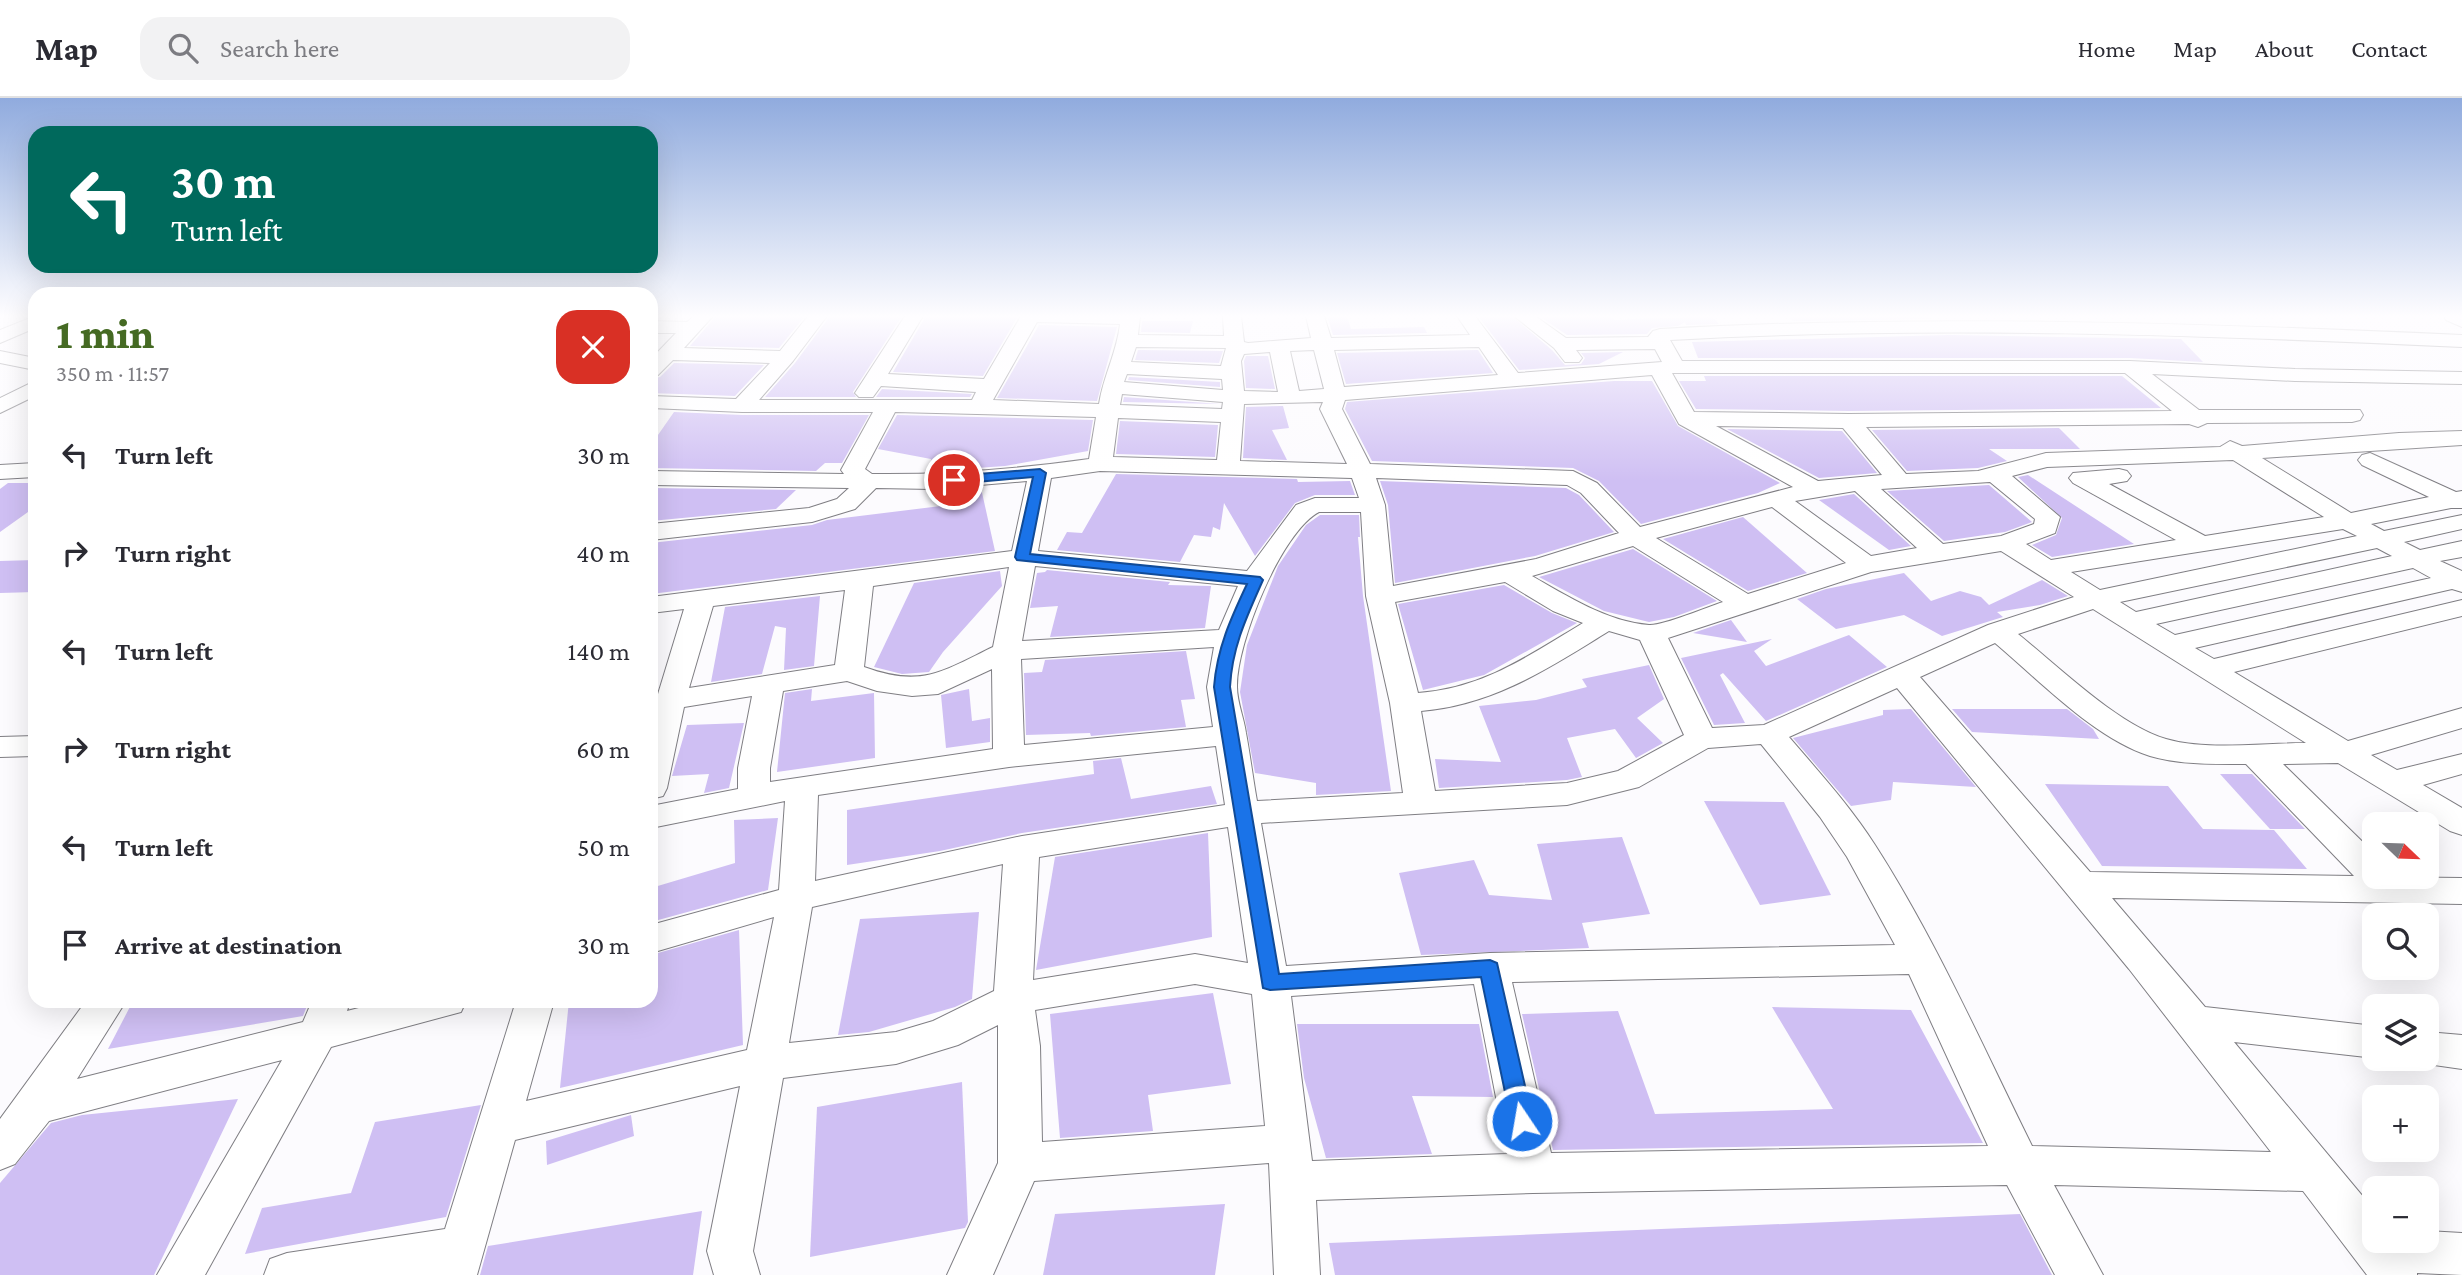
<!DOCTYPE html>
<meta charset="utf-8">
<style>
body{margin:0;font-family:"Crimson Pro",serif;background:#f2f2f3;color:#2b2b33;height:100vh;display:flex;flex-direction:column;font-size:26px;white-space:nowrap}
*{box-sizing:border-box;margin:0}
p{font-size:23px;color:#7c7c81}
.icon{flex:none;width:38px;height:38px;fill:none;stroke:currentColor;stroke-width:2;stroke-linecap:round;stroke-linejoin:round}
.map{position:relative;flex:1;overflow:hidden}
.panel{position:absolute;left:28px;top:189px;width:630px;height:721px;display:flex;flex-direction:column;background:#fff;border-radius:21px;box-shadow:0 7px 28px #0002}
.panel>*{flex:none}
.guide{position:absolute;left:28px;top:28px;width:630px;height:147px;border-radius:21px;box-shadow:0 7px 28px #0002;background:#00695c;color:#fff;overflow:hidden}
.needle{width:46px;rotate:113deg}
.buttons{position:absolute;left:2362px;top:714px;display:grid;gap:14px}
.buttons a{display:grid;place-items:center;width:77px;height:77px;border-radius:14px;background:#fff;box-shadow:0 7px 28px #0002;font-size:35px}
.pin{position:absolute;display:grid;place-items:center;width:60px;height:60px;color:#fff;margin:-30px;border:4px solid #fff;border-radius:50%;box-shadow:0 2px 7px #0007}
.me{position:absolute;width:77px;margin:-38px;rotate:348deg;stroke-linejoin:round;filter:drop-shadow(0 0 5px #0008)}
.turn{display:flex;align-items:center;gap:24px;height:147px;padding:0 28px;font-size:32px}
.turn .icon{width:91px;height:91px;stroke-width:2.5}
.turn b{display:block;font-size:49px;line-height:60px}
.round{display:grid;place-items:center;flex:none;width:74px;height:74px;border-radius:21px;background:#f2f2f3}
.overview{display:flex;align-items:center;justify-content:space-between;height:119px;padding:0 28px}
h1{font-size:42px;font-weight:800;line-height:52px;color:#456a23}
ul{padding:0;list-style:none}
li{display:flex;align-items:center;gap:21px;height:98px;padding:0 28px}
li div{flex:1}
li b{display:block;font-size:26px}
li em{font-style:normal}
header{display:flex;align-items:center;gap:42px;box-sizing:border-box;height:98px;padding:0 35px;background:#fff;border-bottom:2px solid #e1e1e2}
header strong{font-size:33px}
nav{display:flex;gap:38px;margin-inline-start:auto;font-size:24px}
.search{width:490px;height:63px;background:#f2f2f3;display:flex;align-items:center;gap:18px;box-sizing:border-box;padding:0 24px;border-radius:21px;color:#7c7c81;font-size:26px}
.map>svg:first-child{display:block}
</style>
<header>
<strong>Map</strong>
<div class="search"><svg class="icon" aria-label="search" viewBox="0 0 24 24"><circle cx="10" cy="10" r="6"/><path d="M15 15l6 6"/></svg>Search here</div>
<nav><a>Home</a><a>Map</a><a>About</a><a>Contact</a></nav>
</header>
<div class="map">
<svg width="2462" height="1177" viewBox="0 0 2462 1177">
<rect width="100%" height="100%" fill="#fcfbfe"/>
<g fill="#cfbff3">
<polygon points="716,218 805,218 779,250 690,248"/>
<polygon points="830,218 902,218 853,294 856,299 765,299 795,265"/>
<polygon points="926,218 1018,218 983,278 893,274"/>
<polygon points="1327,218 1347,218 1351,231 1424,229 1427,235 1333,237"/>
<polygon points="1478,218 1512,218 1552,252 1565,267 1581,266 1585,260 1581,255 1623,254 1599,266 1519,272"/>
<polygon points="1539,218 1610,218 1614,222 1712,218 1719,226 1686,227 1685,224 1678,228 1652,230 1647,236 1567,237"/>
<polygon points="1789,218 1927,218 1929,221 1793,223"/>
<polygon points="1142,223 1193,223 1190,235 1141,234"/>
<polygon points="1039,227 1117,229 1097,303 997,300"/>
<polygon points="1949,237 2181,241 2203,264 2130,260 1698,260 1692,244"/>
<polygon points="1138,252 1223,253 1219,265 1135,262"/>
<polygon points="1478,252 1493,275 1346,286 1337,255"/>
<polygon points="1246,258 1268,258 1275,291 1246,290 1244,263"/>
<polygon points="674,265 764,267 735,298 651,295 651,281 660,279"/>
<polygon points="1704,278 2122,278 2161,310 1849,313 1696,311 1679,283 1706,283"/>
<polygon points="1129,279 1220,284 1220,289 1128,282"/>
<polygon points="1614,283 1652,283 1678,328 1780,385 1758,395 1641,426 1599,383 1573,370 1372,363 1345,311 1347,304"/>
<polygon points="882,291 972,296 970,299 876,299"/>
<polygon points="1124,299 1220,306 1123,304"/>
<polygon points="1283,308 1289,330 1272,332 1287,362 1243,360 1246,309"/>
<polygon points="674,314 742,317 869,317 842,365 825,365 816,373 651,370 651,347"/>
<polygon points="897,317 1093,322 1088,353 1005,368 934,373 931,361 878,351"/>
<polygon points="1120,323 1218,327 1215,359 1116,356"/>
<polygon points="2059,330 2080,351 1989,351 2007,363 1978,370 1907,373 1872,332"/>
<polygon points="1727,331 1842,333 1877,375 1819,380"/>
<polygon points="1116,376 1297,381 1298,384 1350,383 1355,397 1315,397 1295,405 1255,458 1224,405 1220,432 1213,429 1211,439 1194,437 1180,464 1057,452 1067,434 1082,435"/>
<polygon points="2028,377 2134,446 2052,459 2032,447 2056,437 2062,420 2018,379"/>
<polygon points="1380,383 1566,390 1579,397 1614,434 1535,458 1395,485 1388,407"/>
<polygon points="8,385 35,385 35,409 0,434 0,391"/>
<polygon points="1989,387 2032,424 2005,434 1944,443 1887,393"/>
<polygon points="651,390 796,392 776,411 651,423"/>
<polygon points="981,390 995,453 651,496 651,445 812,427 827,422 941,408 938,393"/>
<polygon points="1854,396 1911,448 1889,452 1819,402"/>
<polygon points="1320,417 1359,417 1360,439 1358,439 1363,498 1391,693 1316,697 1316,685 1255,675 1240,594 1247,547 1278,468 1306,427"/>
<polygon points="1743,419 1807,475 1748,493 1663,441"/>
<polygon points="1633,451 1717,503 1674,519 1649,524 1604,513 1539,479"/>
<polygon points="35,462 35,494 0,495 0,463"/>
<polygon points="1047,472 1170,484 1168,487 1211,488 1205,530 1050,539 1058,508 1030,510 1037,475 1045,474"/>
<polygon points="1000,473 1002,488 943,554 929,574 902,576 874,569 914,485"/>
<polygon points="1904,475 1931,503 1960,493 1981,499 1989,507 2042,482 2068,498 2040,507 1997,514 2003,519 1942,538 1904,517 1836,531 1797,501 1826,491"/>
<polygon points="1504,487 1552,515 1577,525 1484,577 1423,592 1398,506"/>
<polygon points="820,498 814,568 784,572 786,530 775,528 762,576 711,584 725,509"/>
<polygon points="1731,522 1747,544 1693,535"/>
<polygon points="1849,537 1887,569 1766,623 1723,575 1720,577 1745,625 1714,627 1681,560 1772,541 1754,553 1766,568"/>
<polygon points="1186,553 1195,601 1181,602 1186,629 1091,638 1090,635 1026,637 1024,575 1042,574 1045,562"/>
<polygon points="1649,567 1664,601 1637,620 1663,645 1636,660 1615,631 1567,640 1582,679 1567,682 1439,690 1435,661 1501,664 1479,608 1536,602 1587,589 1582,581"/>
<polygon points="812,591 811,603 874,595 875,660 777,674 785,595"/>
<polygon points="969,591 972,623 990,620 990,644 946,650 941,597"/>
<polygon points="1911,611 1976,689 1893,684 1891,702 1851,708 1793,640 1883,617 1883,612"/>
<polygon points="1952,611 2067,611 2093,631 2099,641 1972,634"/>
<polygon points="744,625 729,690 704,695 709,676 672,678 687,627"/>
<polygon points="1121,660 1131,701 1211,688 1217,706 1022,735 940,753 847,767 847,712 1094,676 1093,663"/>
<polygon points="2220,676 2252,676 2305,731 2270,731"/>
<polygon points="2045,686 2168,688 2203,731 2274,732 2307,771 2102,768"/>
<polygon points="1704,703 1784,704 1831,797 1760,807"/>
<polygon points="778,720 768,792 651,824 651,790 735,765 734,722"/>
<polygon points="1208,735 1212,839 1036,872 1055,759"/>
<polygon points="1622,739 1650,816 1582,825 1589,850 1421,857 1399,775 1474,762 1489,797 1552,802 1537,746"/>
<polygon points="979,814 972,901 955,909 869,934 838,937 860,821"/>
<polygon points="739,832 743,947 560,990 569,903 651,903 651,857"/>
<polygon points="1213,895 1231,986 1148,997 1153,1033 1060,1040 1050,916"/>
<polygon points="133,903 309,903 303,918 108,951"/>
<polygon points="1772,909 1911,912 1983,1045 1553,1052 1522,916 1618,913 1655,1016 1833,1011"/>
<polygon points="1297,926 1479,926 1493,999 1412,998 1432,1056 1326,1060 1304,980"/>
<polygon points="962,984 968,1124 965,1130 810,1159 817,1009"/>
<polygon points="238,1001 154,1177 0,1177 0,1085 51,1025 82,1017"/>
<polygon points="481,1007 446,1119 245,1156 262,1110 351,1095 375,1024"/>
<polygon points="631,1017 634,1038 547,1067 546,1043"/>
<polygon points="1225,1106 1215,1177 1043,1177 1055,1116"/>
<polygon points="702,1113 693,1177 480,1177 488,1148"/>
<polygon points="2020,1116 2052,1177 1335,1177 1329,1145"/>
</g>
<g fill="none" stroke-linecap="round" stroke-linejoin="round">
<g stroke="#7f7e83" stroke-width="2">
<g id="minor">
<polygon points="35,218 35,230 0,245 0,232"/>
<path d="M694,218H713L684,250L780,253L808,218H827L793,263L759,302H972L976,294L881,288L873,299H859L855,295L905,218H923L888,276L984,281L1021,218H1140L1138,237L1224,238L1223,218H1241L1244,244L1248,245L1311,240L1306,218H1324L1331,240L1470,237L1457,218H1475L1518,275L1662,264L1655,251L1576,252L1582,260L1579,264H1565L1554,250L1514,218H1535L1566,240L1648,239L1653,233L1660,231C1928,216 2194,225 2462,237V249C2198,237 1934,227 1670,242L1682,263H2130L2295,271L2462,274V286L2295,283L2152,276L2199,312H2360L2363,317L2360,322L2352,324L2207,325L2198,329L2189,326L1866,329L1906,376L1978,373L2046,355L2220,349L2230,343L2242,348L2399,335L2462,333V347L2262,360L2351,415L2429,399L2362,367L2358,362L2362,357L2370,355L2456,394L2462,393V410H2451L2371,426L2384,433L2462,417V431L2404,444L2420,452L2462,443V459L2440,463L2462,473V494L2452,491L2195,550L2214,561L2462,502V518L2234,574L2348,643L2462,610V630L2371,657L2397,672L2462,656V676L2423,687L2462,710V737L2450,733L2338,665L2283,666L2375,756V779L2462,780V806L2112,800L2205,909L2375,928V960L2234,944L2375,1113V1143H2427V1133L2462,1135V1177L2417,1175V1177H2367L2303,1093L2054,1087L2103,1177H2055L2007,1087L1533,1095L1316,1102L1320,1177H1274L1269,1065L1034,1083L993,1177H947L998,1065V927L958,947L896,966L783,980L753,1153L760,1177H714L707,1153L740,988L515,1042L477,1177H264L270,1161L287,1155L445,1131L516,903H554L526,1003L747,952L774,819L651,855V827L779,792L785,703L651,730V708L738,691V670L752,598L684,609L667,690L663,698L651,701V619L684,511L651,515V499L1012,453L1027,383L933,391L876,390L855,411L812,424L651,442V426L809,410L837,401L849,390L651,387V373L844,376L841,372L873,314H742L651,310V298L736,301L770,265L673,262L658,277L651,279V261L676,235H651V223L687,224ZM1037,224L1120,226C1117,254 1103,279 1099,306L993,302ZM1136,249L1226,250L1221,268L1131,264ZM1479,249L1498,277L1344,289L1334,252ZM1314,252L1324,291L1299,293L1290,253ZM1270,254L1278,294L1244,293L1241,263L1244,256ZM1672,275H2125L2172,313L1849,316L1694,314ZM1127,276L1222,281L1223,292L1124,284ZM1652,277L1679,326L1793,389L1640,429L1597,385L1573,373L1370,366L1342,311L1345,302ZM1122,296L1223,304L1222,311L1120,307ZM1323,304L1320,311L1347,366L1240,363L1244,306ZM895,314L1096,319L1089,361C1017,371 945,377 872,376L865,371ZM1118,320L1221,324L1217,362L1113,359ZM1716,328L1843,330L1882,377L1818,383ZM2233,362L2324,419L2205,438L2109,386L2127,383L2131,378L2127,373L2119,371L2073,375L2069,380L2073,385L2176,442L2051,462L2026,446L2055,435L2060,419L2012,378L2047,369ZM1100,373L1352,380L1359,400H1315L1296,407L1247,473L1038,453L1051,380ZM1376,380L1567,387L1581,395L1619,435L1536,461L1393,488L1385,407ZM1990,384L2035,421L2034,426L2001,438L1943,446L1881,391ZM1855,393L1917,450L1871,458L1795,403ZM1772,409L1846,465L1748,496L1656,440ZM1319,414H1361L1366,498L1390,605L1403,695L1257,703C1253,681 1250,656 1246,635C1244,620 1237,604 1237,589C1236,546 1281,434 1319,414ZM2343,431L2357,438L2100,492L2071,474ZM1633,448L1723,504C1707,509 1663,528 1649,527C1608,524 1567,498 1532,478ZM2377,450L2392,458L2136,514L2120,504ZM2001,453L2074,499L1988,527L1764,627L1712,630L1668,540L1871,474ZM1035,468L1238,488L1219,532L1022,543ZM1009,469L993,549C941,574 922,590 864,569L873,488ZM2413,470L2431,480L2175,537L2156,526ZM1505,484L1553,513L1583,525C1528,558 1484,590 1418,595L1395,504ZM845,492L835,567L689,590L713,508ZM2093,511L2306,645C2263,645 2207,653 2166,641C2118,627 2058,568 2018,536ZM1609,533L1640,542L1684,637L1618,673L1567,685L1435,693L1421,613C1494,607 1549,570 1609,533ZM1995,545C2039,582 2095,641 2150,658C2181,667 2215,666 2246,666L2354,778L2090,774L1920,579ZM1214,549L1207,589L1213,629L1024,647L1021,561ZM992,571L993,651L770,684V670L783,593L847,583L877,593L912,598L938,596ZM1897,590L2129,871L2271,1054L2032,1048C1982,947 1936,842 1875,747C1850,708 1819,674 1789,639ZM1761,646L1820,719L1847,759L1895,847L1490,855L1286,868L1261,725L1567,707L1639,689L1708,650ZM1216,648L1225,707L1022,738L815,783L818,697L1009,669ZM1228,729L1248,865L1195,856L1033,882L1039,759ZM1003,766L994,893L933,923L896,934L789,945L812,809ZM1909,876L1988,1048L1551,1055L1512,884ZM1195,886L1252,896L1265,1028L1042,1044L1040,948L1035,912ZM1474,886L1507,1056L1312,1063L1291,898Z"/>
<polygon points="2444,218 2462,218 2462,229 2446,222"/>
<polygon points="0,253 35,260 35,272 0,265"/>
<polygon points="35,283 35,298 0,315 0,300"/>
<polygon points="35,365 35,379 0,381 0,367"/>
<polygon points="35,638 35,658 0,659 0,639"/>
<polygon points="86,903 126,903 77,981 303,924 312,903 350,903 347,913 386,903 466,903 461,914 331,949 205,1177 157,1177 282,962 49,1023 15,1066 0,1072 0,1021"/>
<polygon points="2427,934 2462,937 2462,971 2427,966 2413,962 2427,961"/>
</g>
</g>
<use href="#minor" fill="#fff" fill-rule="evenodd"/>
</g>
<linearGradient id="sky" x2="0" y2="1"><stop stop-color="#90abde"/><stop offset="0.57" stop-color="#fefdff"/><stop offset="1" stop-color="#fefdff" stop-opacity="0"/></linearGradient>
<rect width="2462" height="383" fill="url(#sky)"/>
<path fill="#1a73e8" stroke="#114b97" stroke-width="2" d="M1040,371L1046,375L1030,456L1260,479L1263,482C1247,518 1232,549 1230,589L1279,876L1490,862L1497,865L1533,1023L1530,1030L1522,1033L1514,1030L1511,1023L1481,879L1270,892L1263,890L1214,589C1217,550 1231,520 1247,486L1017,462L1015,459L1033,379L954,386L948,382L954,378Z"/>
</svg>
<div class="buttons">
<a><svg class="needle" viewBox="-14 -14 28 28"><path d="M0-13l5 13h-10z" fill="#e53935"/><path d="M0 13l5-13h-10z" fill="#7c7c81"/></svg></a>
<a><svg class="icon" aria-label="search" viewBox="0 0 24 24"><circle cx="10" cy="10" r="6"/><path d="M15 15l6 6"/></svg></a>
<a><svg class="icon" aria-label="layers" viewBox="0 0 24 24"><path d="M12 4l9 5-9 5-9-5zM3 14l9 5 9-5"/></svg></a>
<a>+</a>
<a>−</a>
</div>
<div class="pin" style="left:954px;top:382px;background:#d93025"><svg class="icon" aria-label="arrive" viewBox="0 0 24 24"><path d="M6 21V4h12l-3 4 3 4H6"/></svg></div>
<svg class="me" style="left:1522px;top:1023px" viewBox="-20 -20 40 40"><circle r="17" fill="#1a73e8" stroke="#fff" stroke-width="3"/><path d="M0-11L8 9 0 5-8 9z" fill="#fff"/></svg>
<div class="guide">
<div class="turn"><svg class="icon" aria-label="left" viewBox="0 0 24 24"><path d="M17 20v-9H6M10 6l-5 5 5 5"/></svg><div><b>30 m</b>Turn left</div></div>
</div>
<section class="panel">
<div class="overview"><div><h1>1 min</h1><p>350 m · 11:57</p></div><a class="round" style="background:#d93025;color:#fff"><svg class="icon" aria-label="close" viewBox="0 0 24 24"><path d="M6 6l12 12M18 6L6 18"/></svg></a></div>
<ul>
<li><svg class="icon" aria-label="left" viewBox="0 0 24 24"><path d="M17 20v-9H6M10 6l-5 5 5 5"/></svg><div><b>Turn left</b></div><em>30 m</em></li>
<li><svg class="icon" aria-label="right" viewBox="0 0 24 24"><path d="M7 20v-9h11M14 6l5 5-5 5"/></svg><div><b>Turn right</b></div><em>40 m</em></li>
<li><svg class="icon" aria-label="left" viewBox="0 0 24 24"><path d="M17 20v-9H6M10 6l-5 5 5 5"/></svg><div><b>Turn left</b></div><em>140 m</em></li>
<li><svg class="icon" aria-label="right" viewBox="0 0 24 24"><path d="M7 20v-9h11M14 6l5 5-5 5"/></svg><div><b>Turn right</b></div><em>60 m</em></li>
<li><svg class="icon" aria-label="left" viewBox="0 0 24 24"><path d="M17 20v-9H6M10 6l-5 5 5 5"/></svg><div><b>Turn left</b></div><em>50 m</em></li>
<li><svg class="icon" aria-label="arrive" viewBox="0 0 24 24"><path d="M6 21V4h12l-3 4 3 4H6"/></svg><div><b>Arrive at destination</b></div><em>30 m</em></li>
</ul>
</section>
</div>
